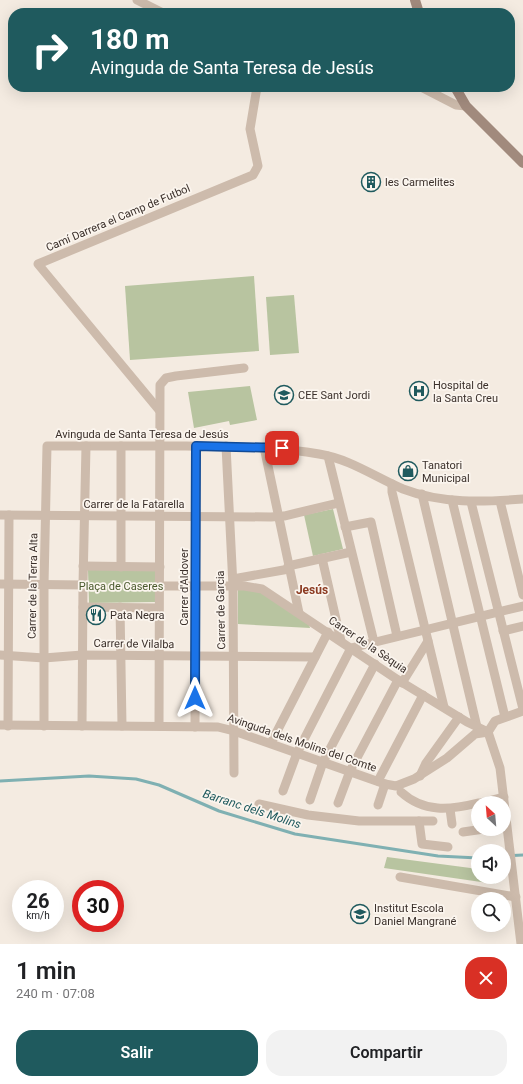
<!DOCTYPE html>
<html lang="es">
<meta charset="utf-8">
<style>
body{margin:0;font-family:Roboto,sans-serif;background:#f2f2f2;color:#202124;height:100vh;display:flex;flex-direction:column;font-size:15px;white-space:nowrap}
*{box-sizing:border-box;margin:0}
p{font-size:13px;color:#757577}
.icon{flex:none;width:22px;height:22px;fill:none;stroke:currentColor;stroke-width:2;stroke-linecap:round;stroke-linejoin:round}
.map{position:relative;height:944px;overflow:hidden}
.drawer{display:flex;flex-direction:column;background:#fff;flex:1}
.drawer>*{flex:none}
.banner{position:absolute;left:8px;top:8px;width:507px;height:84px;border-radius:16px;box-shadow:0 4px 16px #0002;background:#1f5a5e;color:#fff;overflow:hidden}
.needle{width:26px;rotate:334deg}
.fabs{position:absolute;left:471px;top:796px;display:grid;gap:8px}
.fabs a{display:grid;place-items:center;width:40px;height:40px;border-radius:50%;background:#fff;box-shadow:0 4px 16px #0002;font-size:20px}
.speed{position:absolute;left:12px;top:880px;display:flex;gap:8px;font-size:20px;font-weight:700;text-align:center}
.speed>*{display:grid;place-content:center;width:52px;height:52px;border-radius:50%;background:#fff;box-shadow:0 4px 16px #0002;line-height:1}
.speed small{font-size:10px;font-weight:400}
.speed .limit{border:6px solid #d22;background:#fff;color:#111}
.pin{position:absolute;display:grid;place-items:center;width:34px;height:34px;color:#fff;margin:-17px;border-radius:8px;box-shadow:0 2px 6px #0006}
.me{position:absolute;width:44px;margin:-22px;rotate:0deg;stroke-linejoin:round;filter:drop-shadow(0 0 3px #0008)}
.turn{display:flex;align-items:center;gap:14px;height:84px;padding:0 16px;font-size:18px}
.turn .icon{width:52px;height:52px;stroke-width:2.5}
.turn b{display:block;font-size:28px;line-height:34px}
.round{display:grid;place-items:center;flex:none;width:42px;height:42px;border-radius:16px;background:#f2f2f2}
.summary{display:flex;align-items:center;justify-content:space-between;height:68px;padding:0 16px}
h1{font-size:24px;font-weight:600;line-height:30px}
.button{display:flex;gap:8px;margin-top:auto;padding:8px 16px}
.button a{flex:1;height:46px;border-radius:16px;background:#1f5a5e;color:#fff;font-size:16px;font-weight:600;line-height:46px;text-align:center}
.button a+a{background:#f2f2f2;color:#202124}
.map>svg:first-child{display:block}
</style>
<div class="map">
<svg width="523" height="944" viewBox="0 0 523 944">
<rect width="100%" height="100%" fill="#f4ebe1"/>
<g fill="#b8c4a0">
<polygon points="254,276 259,351 130,360 125,286"/>
<polygon points="294,295 299,353 270,355 266,297"/>
<polygon points="250,386 257,420 230,425 229,421 194,428 188,392"/>
<polygon points="333,509 343,549 313,556 304,515"/>
<polygon points="88,570 154,570 156,572 155,602 89,603"/>
<polygon points="244,589 260,591 309,624 310,628 238,624 238,590"/>
<polygon points="387,857 478,869 478,877 495,877 495,884 384,868"/>
</g>
<g fill="none" stroke-linecap="round" stroke-linejoin="round">
<g stroke="#7fb0b2" stroke-width="3">
<polyline points="0,781 89,776 136,779 159,785 219,811 295,834 438,856 478,858"/>
<polyline points="504,856 523,855"/>
</g>
<g stroke="#cdbbac" stroke-width="9">
<polyline points="137,0 163,13"/>
<polyline points="421,87 456,105 466,106"/>
<polyline points="159,410 38,264 253,175 258,166 250,129 257,87"/>
<polyline points="121,446 121,567"/>
<polyline points="226,446 233,586 234,773"/>
<polyline points="264,447 299,613"/>
<polyline points="328,456 374,642"/>
<polyline points="392,484 392,492 444,707"/>
<polyline points="422,494 477,727"/>
<polyline points="452,500 505,717"/>
<polyline points="500,501 523,595"/>
<polyline points="471,502 523,709"/>
<polyline points="0,515 271,517 284,516 338,503"/>
<polyline points="345,527 371,522 397,636"/>
<polyline points="322,558 341,641"/>
<polyline points="83,566 160,567"/>
<polyline points="288,566 351,552"/>
<polyline points="233,579 289,569"/>
<polyline points="0,584 83,585"/>
<polyline points="160,586 244,586 262,589 398,680 467,722 488,732"/>
<polyline points="83,607 158,608"/>
<polyline points="120,607 122,726"/>
<polyline points="503,631 523,626"/>
<polyline points="0,655 44,658 82,655 315,657"/>
<polyline points="402,683 428,641"/>
<polyline points="0,725 218,727 234,731 385,784 396,786 414,779 447,758 475,734 488,732 495,721 523,711"/>
<polyline points="8,726 9,515"/>
<path d="M44,726V585L47,446C93,446 140,446 186,446C231,447 275,446 319,454C350,459 375,477 403,489C442,504 483,502 523,499"/>
<polyline points="82,726 83,585 86,446"/>
<polyline points="159,726 160,385 166,378 176,376 244,368"/>
<polyline points="195,727 196,446"/>
<polyline points="488,732 500,768 521,944"/>
<polyline points="271,743 328,632"/>
<polyline points="420,776 426,763 459,717"/>
<polyline points="378,781 423,695"/>
<polyline points="283,791 297,753 351,648 523,606"/>
<path d="M401,792C424,813 450,810 478,803"/>
<polyline points="310,800 323,762 375,664"/>
<polyline points="338,803 350,771 398,680"/>
<polyline points="480,803 504,797"/>
<polyline points="259,804 308,815 359,821 433,821"/>
<polyline points="378,805 385,784"/>
<polyline points="450,809 452,824"/>
<polyline points="419,821 422,844 448,847"/>
<polyline points="463,832 484,829"/>
<polyline points="400,877 516,897"/>
</g>
<g stroke="#a18a7d" stroke-width="10">
<polyline points="415,0 419,13"/>
<polyline points="455,87 466,106 523,163"/>
</g>
</g>
<g fill="none" stroke-linecap="round" stroke-linejoin="round">
<g stroke="#114b97" stroke-width="10">
<polyline id="route" points="195,698 196,446 282,448"/>
</g>
<use href="#route" stroke="#1a73e8" stroke-width="7"/>
</g>
<defs>
<g id="building-ring" transform="scale(1)"><circle r="9.5" fill="#fbf5ee" stroke="#1f5a5e" stroke-width="1.5"/><path d="M-4-6H4V6H1V3H-1V6H-4ZM-2.5-4.3h1.7v1.8h-1.7ZM.8-4.3h1.7v1.8H.8ZM-2.5-1h1.7V.8h-1.7ZM.8-1h1.7V.8H.8Z" fill="#1f5a5e"/></g>
<g id="hospital-ring" transform="scale(1)"><circle r="9.5" fill="#fbf5ee" stroke="#1f5a5e" stroke-width="1.5"/><path d="M-5-5h3v3.5h4V-5h3V5h-3V1.5h-4V5h-3Z" fill="#1f5a5e"/></g>
<g id="school-ring" transform="scale(1)"><circle r="9.5" fill="#fbf5ee" stroke="#1f5a5e" stroke-width="1.5"/><path d="M0-5L7-2L0 1L-7-2ZM-4 1L0 2.5L4 1V4Q0 6-4 4Z" fill="#1f5a5e"/></g>
<g id="shop-ring" transform="scale(1)"><circle r="9.5" fill="#fbf5ee" stroke="#1f5a5e" stroke-width="1.5"/><path d="M-5-2.5h2.3a2.7 3.5 0 0 1 5.4 0H5L5.5 6h-11ZM-1.5-2.5h3a1.5 2.3 0 0 0-3 0Z" fill="#1f5a5e"/></g>
<g id="restaurant-ring" transform="scale(1)"><circle r="9.5" fill="#fbf5ee" stroke="#1f5a5e" stroke-width="1.5"/><path d="M-5-6h1v4h1v-4h1v4h1v-4h1v5L-1.5 .5V6h-2V.5L-5-1ZM5-6V6H3V1.5H1.5Q1.5-4 5-6Z" fill="#1f5a5e"/></g>
</defs>
<g fill-rule="evenodd">
<use href="#building-ring" x="371" y="182"/>
<use href="#hospital-ring" x="419" y="391"/>
<use href="#school-ring" x="284" y="395"/>
<use href="#shop-ring" x="408" y="471"/>
<use href="#restaurant-ring" x="96" y="615"/>
<use href="#school-ring" x="360" y="914"/>
</g>
<g text-anchor="middle" dominant-baseline="central" stroke-width="3.5" stroke-linejoin="round" paint-order="stroke">
<g font-size="11" fill="#3b302b" stroke="#fbf5ee" text-anchor="start">
<text x="385" y="182">les Carmelites</text>
<text x="433" y="385">Hospital de<tspan x="433" dy="13">la Santa Creu</tspan></text>
<text x="298" y="395">CEE Sant Jordi</text>
<text x="422" y="465">Tanatori<tspan x="422" dy="13">Municipal</tspan></text>
<text x="110" y="615">Pata Negra</text>
<text x="374" y="908">Institut Escola<tspan x="374" dy="13">Daniel Mangrané</tspan></text>
</g>
<g font-size="11" fill="#3b302b" stroke="#fbf5ee">
<text transform="translate(118 218) rotate(-23)">Camí Darrera el Camp de Futbol</text>
<text x="142" y="434">Avinguda de Santa Teresa de Jesús</text>
<text x="134" y="504">Carrer de la Fatarella</text>
<text transform="translate(33 586) rotate(-89)">Carrer de la Terra Alta</text>
<text transform="translate(184 587) rotate(-90)">Carrer d'Aldover</text>
<text transform="translate(221 610) rotate(-91)">Carrer de Garcia</text>
<text transform="translate(134 644) rotate(1)">Carrer de Vilalba</text>
<text transform="translate(368 645) rotate(34)">Carrer de la Sèquia</text>
<text transform="translate(302 743) rotate(19)">Avinguda dels Molins del Comte</text>
</g>
<g font-size="11" fill="#4a5a2e" stroke="#fbf5ee">
<text x="121" y="586">Plaça de Caseres</text>
</g>
<g font-size="12" font-weight="bold" fill="#8c3b22" stroke="#fbf5ee">
<text x="312" y="590">Jesús</text>
</g>
<g font-size="12" font-style="italic" fill="#1f5a5e" stroke="#fbf5ee">
<text transform="translate(252 809) rotate(18)">Barranc dels Molins</text>
</g>
</g>
</svg>
<div class="fabs">
<a><svg class="needle" viewBox="-14 -14 28 28"><path d="M0-13l5 13h-10z" fill="#e53935"/><path d="M0 13l5-13h-10z" fill="#757577"/></svg></a>
<a><svg class="icon" aria-label="sound" viewBox="0 0 24 24"><path d="M4 9h4l5-4v14l-5-4H4zM17 9q2 3 0 6"/></svg></a>
<a><svg class="icon" aria-label="search" viewBox="0 0 24 24"><circle cx="10" cy="10" r="6"/><path d="M15 15l6 6"/></svg></a>
</div>
<div class="speed"><div>26<small>km/h</small></div><div class="limit">30</div></div>
<div class="pin" style="left:282px;top:448px;background:#d93025"><svg class="icon" aria-label="arrive" viewBox="0 0 24 24"><path d="M6 21V4h12l-3 4 3 4H6"/></svg></div>
<svg class="me" style="left:195px;top:698px" viewBox="-20 -20 40 40"><path d="M0-17L14 15 0 8-14 15z" fill="#1a73e8" stroke="#fff" stroke-width="4"/></svg>
<div class="banner">
<div class="turn"><svg class="icon" aria-label="right" viewBox="0 0 24 24"><path d="M7 20v-9h11M14 6l5 5-5 5"/></svg><div><b>180 m</b>Avinguda de Santa Teresa de Jesús</div></div>
</div>
</div>
<section class="drawer">
<div class="summary"><div><h1>1 min</h1><p>240 m · 07:08</p></div><a class="round" style="background:#d93025;color:#fff"><svg class="icon" aria-label="close" viewBox="0 0 24 24"><path d="M6 6l12 12M18 6L6 18"/></svg></a></div>
<div class="button"><a>Salir</a><a>Compartir</a></div>
</section>
